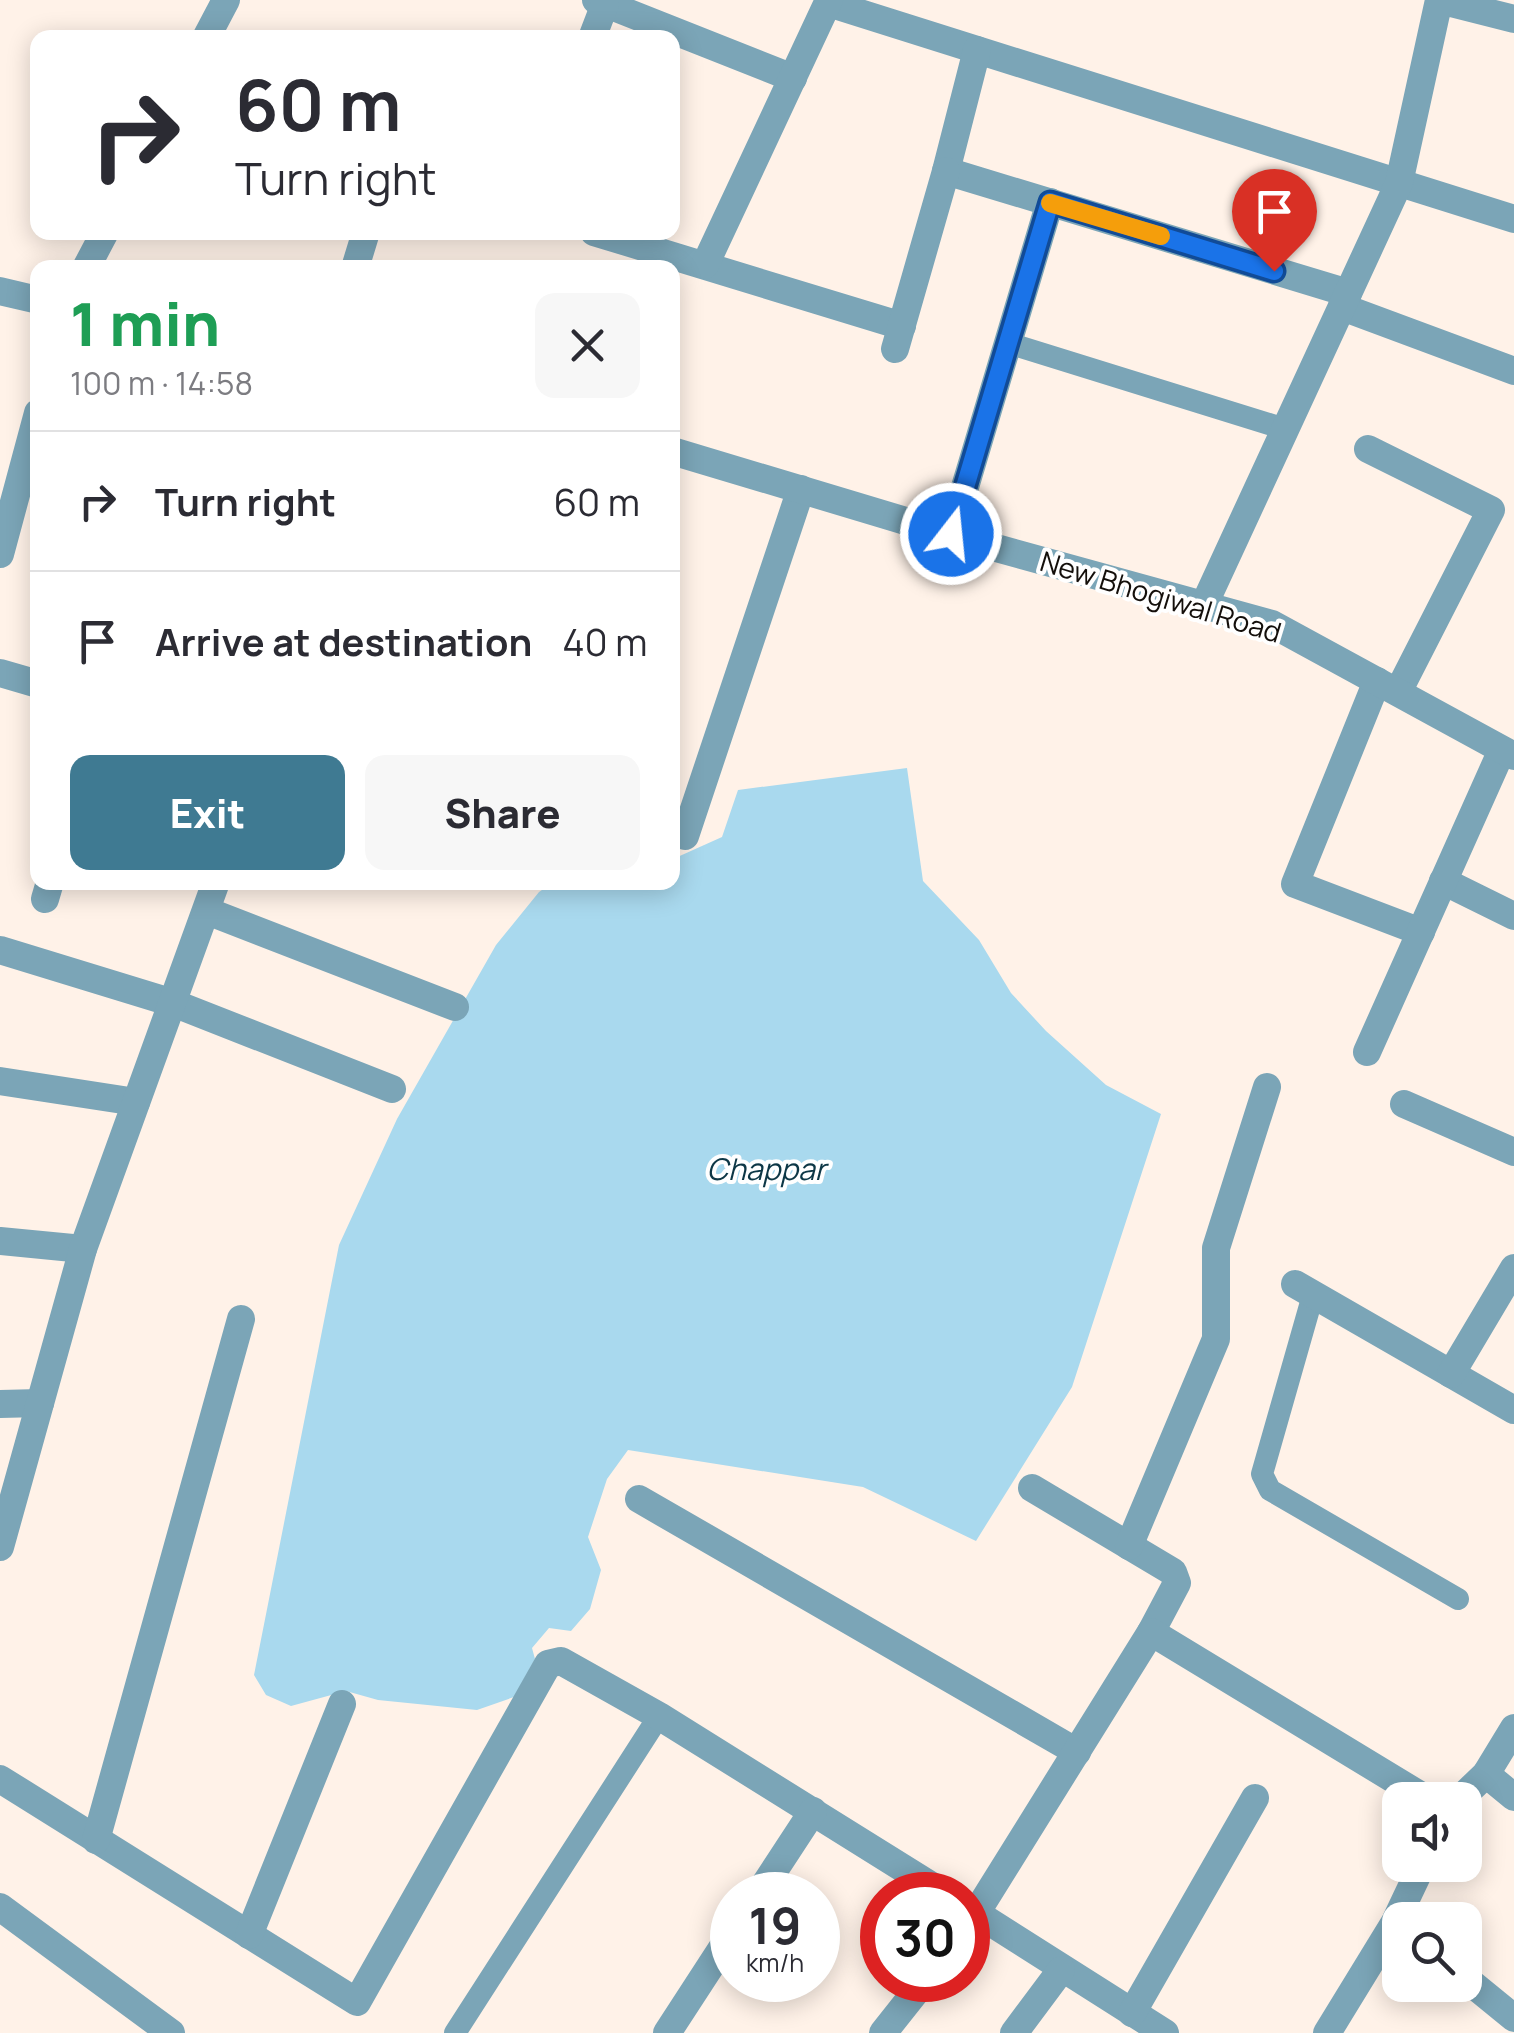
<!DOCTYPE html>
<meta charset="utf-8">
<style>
body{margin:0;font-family:Manrope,sans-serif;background:#f7f7f7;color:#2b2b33;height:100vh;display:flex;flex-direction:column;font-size:38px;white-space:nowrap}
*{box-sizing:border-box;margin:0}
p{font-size:32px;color:#7c7c81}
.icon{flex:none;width:55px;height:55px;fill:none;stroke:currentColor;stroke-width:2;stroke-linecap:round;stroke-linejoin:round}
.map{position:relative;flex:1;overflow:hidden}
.side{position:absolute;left:30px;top:260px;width:650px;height:630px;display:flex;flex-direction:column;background:#fff;border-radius:20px;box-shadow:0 5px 25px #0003}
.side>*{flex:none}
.banner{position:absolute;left:30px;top:30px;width:650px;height:210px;border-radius:20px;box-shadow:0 5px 25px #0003;background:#fff;color:#2b2b33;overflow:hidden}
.controls{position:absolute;left:1382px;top:1782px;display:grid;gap:20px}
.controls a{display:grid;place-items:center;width:100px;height:100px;border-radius:20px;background:#fff;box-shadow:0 5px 25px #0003;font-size:50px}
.speed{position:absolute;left:710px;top:1872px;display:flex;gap:20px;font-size:50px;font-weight:700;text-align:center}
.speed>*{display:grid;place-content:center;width:130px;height:130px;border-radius:50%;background:#fff;box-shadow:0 5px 25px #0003;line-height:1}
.speed small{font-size:25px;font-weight:400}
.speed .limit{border:15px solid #d22;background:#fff;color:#111}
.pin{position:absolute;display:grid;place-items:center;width:85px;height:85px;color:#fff;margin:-102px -42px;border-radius:50% 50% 50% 0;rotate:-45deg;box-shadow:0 0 10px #0007}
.pin .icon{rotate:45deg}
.me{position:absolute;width:110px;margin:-55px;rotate:16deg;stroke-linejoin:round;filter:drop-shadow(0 0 8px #0008)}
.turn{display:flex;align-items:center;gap:35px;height:210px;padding:0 40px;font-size:45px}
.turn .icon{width:130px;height:130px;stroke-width:2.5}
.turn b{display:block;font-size:70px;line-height:85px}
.round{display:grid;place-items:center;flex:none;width:105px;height:105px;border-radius:20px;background:#f7f7f7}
.head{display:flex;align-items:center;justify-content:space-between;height:170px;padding:0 40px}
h1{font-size:60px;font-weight:800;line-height:75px;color:#1e9e55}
.cta{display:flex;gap:20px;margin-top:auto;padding:20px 40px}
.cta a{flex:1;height:115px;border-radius:20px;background:#3f7a92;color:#fff;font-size:40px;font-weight:800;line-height:115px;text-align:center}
.cta a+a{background:#f7f7f7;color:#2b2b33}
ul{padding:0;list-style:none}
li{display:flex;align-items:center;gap:30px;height:140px;padding:0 40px;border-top:2px solid #e1e1e2}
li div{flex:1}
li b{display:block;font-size:38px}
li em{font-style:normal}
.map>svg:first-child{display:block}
</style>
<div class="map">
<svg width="1514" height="2033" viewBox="0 0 1514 2033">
<rect width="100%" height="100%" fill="#fff2e8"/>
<polygon fill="#a9d9ee" points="907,768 923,881 979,940 1011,993 1046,1031 1106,1085 1161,1114 1072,1387 976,1541 863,1487 628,1450 607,1479 588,1537 601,1570 590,1609 571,1631 549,1628 532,1648 535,1659 514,1697 477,1710 378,1700 346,1691 291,1706 266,1695 254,1675 339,1245 397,1119 496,945 539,892 552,883 672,882 673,859 722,837 738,790"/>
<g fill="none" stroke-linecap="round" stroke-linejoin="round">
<g stroke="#7ba5b7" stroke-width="22">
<polyline points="1008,343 1285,429"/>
<polyline points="1313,1295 1262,1474 1270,1490 1458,1599"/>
<polyline points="455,2033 659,1716"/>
</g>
<g stroke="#7ba5b7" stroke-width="28">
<polyline points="596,0 793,78"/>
<polyline points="828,3 1514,219"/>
<polyline points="206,38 226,0"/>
<polyline points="592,38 605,4"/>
<polyline points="977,50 946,171 1348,293"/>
<polyline points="594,232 902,326"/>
<polyline points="705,265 829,0"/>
<polyline points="86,268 105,232"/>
<polyline points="355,268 366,232"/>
<polyline points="1342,307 1514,371"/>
<polyline points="895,349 946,171"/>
<polyline points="1368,449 1491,510 1398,692"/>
<polyline points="951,534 1050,202"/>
<polyline points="0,554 38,413"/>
<polyline points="1204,605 1399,183 1439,0 1514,19"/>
<polyline points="0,673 38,684"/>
<polyline points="1377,681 1295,884 1421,932"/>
<polyline points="685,836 801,489"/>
<polyline points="1443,881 1514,916"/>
<polyline points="45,899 50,882"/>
<polyline points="207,911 455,1007"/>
<polyline points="0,950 173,1003 392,1089"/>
<polyline points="1367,1052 1502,750"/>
<polyline points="0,1081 136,1102"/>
<polyline points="1404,1104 1514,1152"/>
<polyline points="0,1241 83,1249"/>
<polyline points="1295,1284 1514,1410"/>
<polyline points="1451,1374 1514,1268"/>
<polyline points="0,1404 40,1403"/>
<polyline points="1032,1488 1173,1572 1177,1583 1151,1632"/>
<polyline points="639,1499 1077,1752"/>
<polyline points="1129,1546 1216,1339 1216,1248 1267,1087"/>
<polyline points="0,1547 83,1249 216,882"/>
<polyline points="1486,1774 1514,1797"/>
<polyline points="0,1779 357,2002 548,1664 561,1661 659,1716 946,1895"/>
<polyline points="1459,1800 1486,1774 1514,1728"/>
<polyline points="96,1840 241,1319"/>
<polyline points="758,1895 813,1811"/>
<polyline points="0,1907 171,2033"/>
<polyline points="968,1908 1165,2033"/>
<polyline points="968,1926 1151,1632 1428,1800"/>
<polyline points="249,1935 342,1704"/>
<polyline points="1465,1978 1514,2018"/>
<polyline points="1132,2013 1255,1798"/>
<polyline points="667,2033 732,1933"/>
<polyline points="883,2033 925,1980"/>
<polyline points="1014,2033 1061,1970"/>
<polyline points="1327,2033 1395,1922 1422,1865"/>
</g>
<g stroke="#7ba5b7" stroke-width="28">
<polyline points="0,291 38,300"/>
<polyline points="672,451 989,546 1272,624 1514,756"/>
</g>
</g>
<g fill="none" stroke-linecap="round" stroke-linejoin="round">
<g stroke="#114b97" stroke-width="25">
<polyline id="route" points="951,534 1050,202 1274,271"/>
</g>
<use href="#route" stroke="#1a73e8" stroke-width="18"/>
<polyline stroke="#f59e0b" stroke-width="18" points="1050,203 1161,236"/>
</g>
<g text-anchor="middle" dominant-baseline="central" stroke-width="8" stroke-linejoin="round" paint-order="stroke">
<g font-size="28" fill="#140f0b" stroke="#fff">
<text transform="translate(1161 596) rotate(17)">New Bhogiwal Road</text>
</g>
<g font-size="30" font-style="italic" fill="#0d3746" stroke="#fff">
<text x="766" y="1168">Chappar</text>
</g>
</g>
</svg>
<div class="controls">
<a><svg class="icon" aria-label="sound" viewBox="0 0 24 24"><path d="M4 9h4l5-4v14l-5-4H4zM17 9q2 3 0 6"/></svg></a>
<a><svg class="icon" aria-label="search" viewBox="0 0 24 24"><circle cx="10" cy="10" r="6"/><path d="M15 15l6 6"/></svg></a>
</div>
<div class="speed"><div>19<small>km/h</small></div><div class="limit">30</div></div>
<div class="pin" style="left:1274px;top:271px;background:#d93025"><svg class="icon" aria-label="arrive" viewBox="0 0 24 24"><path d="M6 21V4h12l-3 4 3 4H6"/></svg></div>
<svg class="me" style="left:951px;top:534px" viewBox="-20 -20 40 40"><circle r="17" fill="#1a73e8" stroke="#fff" stroke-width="3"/><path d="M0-11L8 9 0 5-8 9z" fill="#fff"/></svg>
<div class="banner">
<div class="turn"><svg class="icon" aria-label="right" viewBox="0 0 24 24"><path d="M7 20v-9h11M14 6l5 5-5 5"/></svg><div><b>60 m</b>Turn right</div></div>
</div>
<section class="side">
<div class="head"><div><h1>1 min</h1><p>100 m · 14:58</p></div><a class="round"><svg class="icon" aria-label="close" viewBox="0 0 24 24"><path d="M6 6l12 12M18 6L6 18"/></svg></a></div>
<ul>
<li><svg class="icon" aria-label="right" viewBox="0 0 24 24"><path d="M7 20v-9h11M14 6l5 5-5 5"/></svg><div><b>Turn right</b></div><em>60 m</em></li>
<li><svg class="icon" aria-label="arrive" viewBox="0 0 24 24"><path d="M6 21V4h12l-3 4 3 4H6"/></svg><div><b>Arrive at destination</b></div><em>40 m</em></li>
</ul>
<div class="cta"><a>Exit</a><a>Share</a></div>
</section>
</div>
